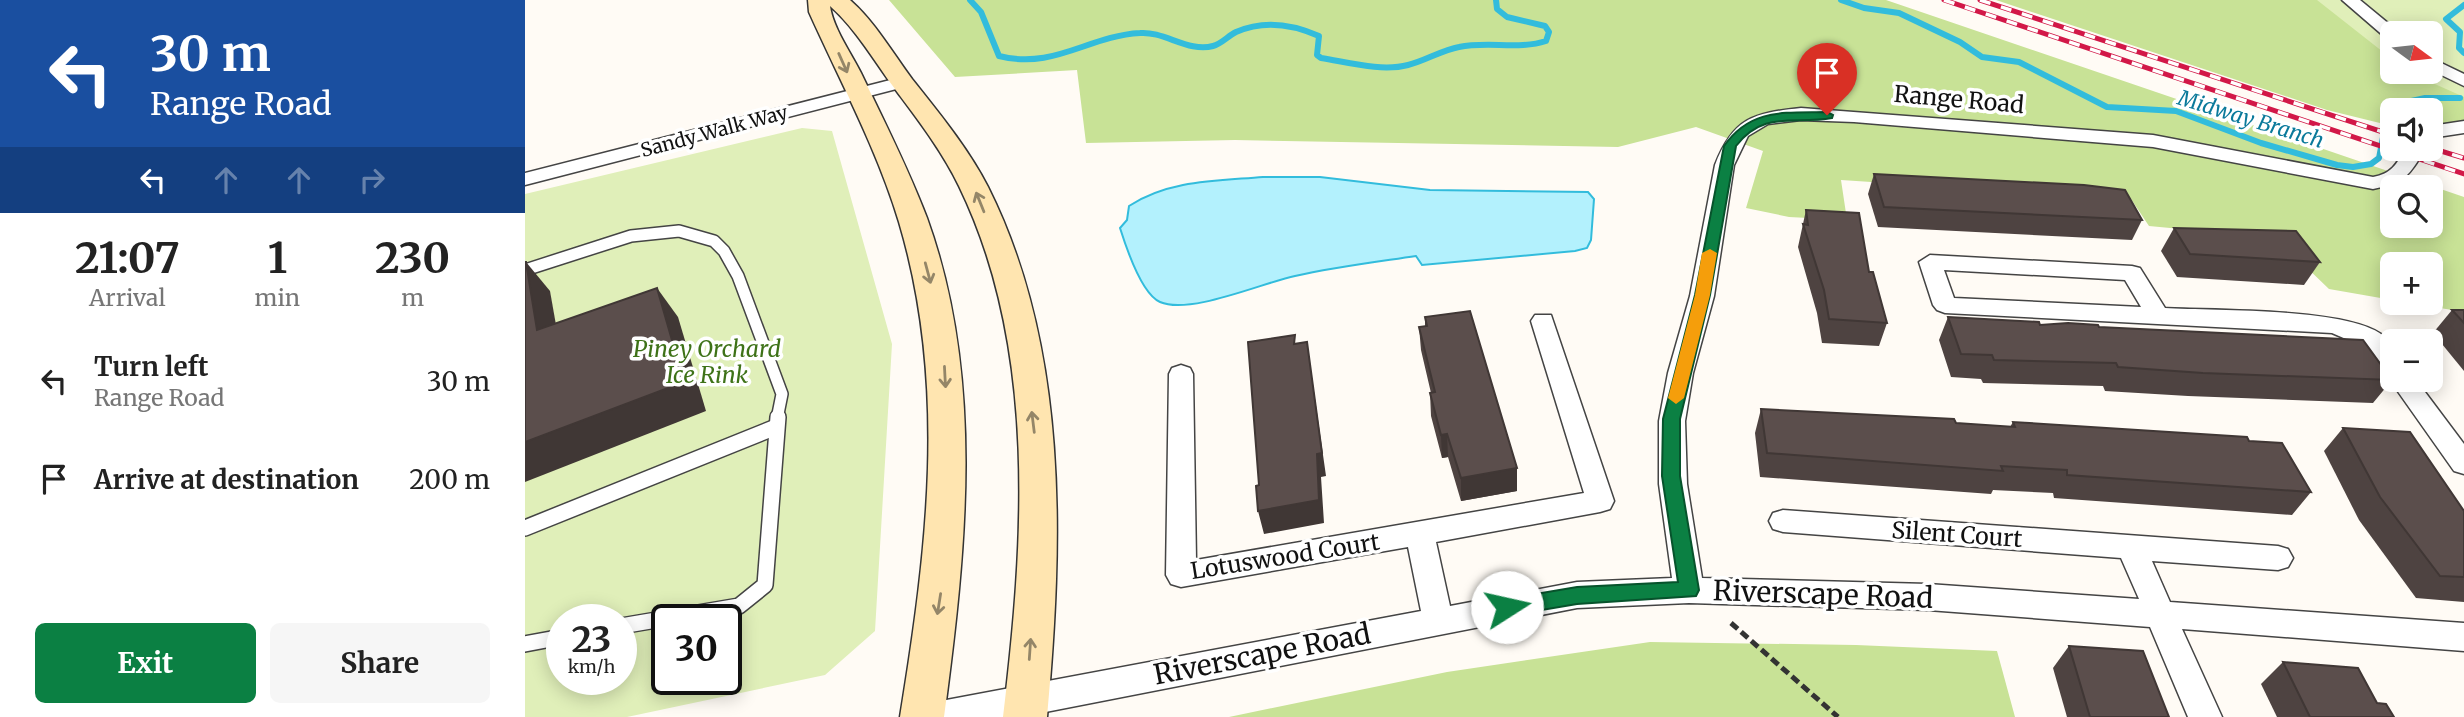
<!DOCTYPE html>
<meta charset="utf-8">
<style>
body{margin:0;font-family:Merriweather,serif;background:#f6f6f6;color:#222;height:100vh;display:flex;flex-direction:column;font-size:26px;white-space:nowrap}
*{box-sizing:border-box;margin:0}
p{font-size:23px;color:#767676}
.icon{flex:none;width:38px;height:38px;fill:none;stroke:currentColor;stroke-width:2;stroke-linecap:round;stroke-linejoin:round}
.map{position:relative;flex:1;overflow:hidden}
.side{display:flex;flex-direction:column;background:#fff;width:525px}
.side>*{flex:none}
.hud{background:#1a4fa0;color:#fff;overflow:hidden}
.needle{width:46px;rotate:105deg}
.tools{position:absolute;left:1855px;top:21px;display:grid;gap:14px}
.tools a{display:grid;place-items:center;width:63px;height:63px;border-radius:10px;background:#fff;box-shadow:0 4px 18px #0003;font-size:35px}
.speed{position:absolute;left:21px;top:604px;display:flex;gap:14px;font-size:35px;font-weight:700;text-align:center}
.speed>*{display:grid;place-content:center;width:91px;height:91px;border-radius:50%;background:#fff;box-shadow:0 4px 18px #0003;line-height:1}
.speed small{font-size:18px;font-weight:400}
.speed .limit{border:4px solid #111;border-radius:10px;background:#fff;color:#111}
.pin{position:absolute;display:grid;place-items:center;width:60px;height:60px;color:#fff;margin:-72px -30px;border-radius:50% 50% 50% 0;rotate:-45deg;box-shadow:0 0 7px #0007}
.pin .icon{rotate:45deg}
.me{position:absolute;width:77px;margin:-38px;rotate:80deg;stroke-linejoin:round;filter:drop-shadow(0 0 5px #0008)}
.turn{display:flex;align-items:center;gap:24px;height:147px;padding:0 35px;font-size:32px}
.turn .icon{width:91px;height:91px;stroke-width:2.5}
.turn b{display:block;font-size:49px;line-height:60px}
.lanes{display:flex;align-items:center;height:66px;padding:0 35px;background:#0003;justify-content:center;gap:35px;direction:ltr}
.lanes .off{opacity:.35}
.eta{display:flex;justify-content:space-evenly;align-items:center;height:119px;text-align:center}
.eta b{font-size:42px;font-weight:700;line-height:49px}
.button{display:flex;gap:14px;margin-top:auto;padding:14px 35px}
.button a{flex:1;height:80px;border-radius:10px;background:#0b8043;color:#fff;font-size:28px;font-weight:700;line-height:80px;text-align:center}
.button a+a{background:#f6f6f6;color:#222}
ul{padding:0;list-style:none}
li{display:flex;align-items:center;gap:21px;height:98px;padding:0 35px}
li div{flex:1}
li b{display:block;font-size:26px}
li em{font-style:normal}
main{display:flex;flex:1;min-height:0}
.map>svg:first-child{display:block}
</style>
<main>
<section class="side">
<div class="hud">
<div class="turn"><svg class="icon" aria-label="left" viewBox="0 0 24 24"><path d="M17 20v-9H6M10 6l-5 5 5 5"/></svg><div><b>30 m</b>Range Road</div></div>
<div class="lanes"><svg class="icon" aria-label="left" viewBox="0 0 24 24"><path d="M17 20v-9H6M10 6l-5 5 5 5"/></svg><svg class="icon off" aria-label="ahead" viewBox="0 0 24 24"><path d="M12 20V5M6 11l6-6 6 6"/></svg><svg class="icon off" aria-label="ahead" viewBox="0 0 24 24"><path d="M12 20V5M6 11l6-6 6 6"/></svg><svg class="icon off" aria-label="right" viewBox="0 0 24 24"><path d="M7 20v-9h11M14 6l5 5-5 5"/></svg></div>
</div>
<div class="eta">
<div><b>21:07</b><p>Arrival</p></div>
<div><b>1</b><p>min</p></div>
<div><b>230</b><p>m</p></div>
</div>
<ul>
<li><svg class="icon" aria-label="left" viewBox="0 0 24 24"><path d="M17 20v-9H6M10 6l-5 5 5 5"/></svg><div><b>Turn left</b><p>Range Road</p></div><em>30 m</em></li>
<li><svg class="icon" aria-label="arrive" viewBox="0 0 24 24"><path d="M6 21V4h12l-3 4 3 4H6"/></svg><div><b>Arrive at destination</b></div><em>200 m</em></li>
</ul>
<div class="button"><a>Exit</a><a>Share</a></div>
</section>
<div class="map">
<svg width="1939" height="717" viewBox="0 0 1939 717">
<rect width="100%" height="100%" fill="#fffbf5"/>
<g fill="#e0efb9" fill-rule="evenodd">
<path d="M1529,0H1939V127L1906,117V110ZM1867,33H1906V72H1867Z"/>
<path d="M277,128L307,131L367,344L350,631L300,675L102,717H0V194ZM37,620H96V679H37ZM142,620H201V679H142Z"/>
</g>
<g fill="#c8e296" fill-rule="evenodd">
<path d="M364,0H1361L1939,197V312L1885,303H1906V264H1867V300L1804,289L1751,238L1624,226L1606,199L1316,180L1322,220L1264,217L1221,208L1238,151L1171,127L1093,147L710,140L561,143L552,70L430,77ZM1867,187H1906V226H1867Z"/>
<polygon points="1471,0 1792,0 1867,59 1867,72 1883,72 1939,97 1939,123 1906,123 1906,110 1867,110 1867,126 1802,110"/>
<polygon points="1125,642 1331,645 1472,651 1490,717 704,717 922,672"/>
</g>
<path fill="#b3f1fd" stroke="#32bcdc" stroke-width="2" d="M738,177H795L905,190L1063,192L1069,199L1066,240L1062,248L1050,251L897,265L891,256C851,262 810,267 770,276C737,283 665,315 635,302C617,294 601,247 595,228L602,220L604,206C644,180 691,181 738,177Z"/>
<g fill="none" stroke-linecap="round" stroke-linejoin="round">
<g stroke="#32bcdc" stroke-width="6">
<path d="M445,0L456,12L474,56C529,70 563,36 615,33C639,31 664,53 688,46C696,44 703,36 711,32C738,20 767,24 794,36L792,55L796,58C822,62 856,72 883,65C900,61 917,50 934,47C963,41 994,50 1021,41L1024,32L1020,26L982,17L972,9L971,0"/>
<polyline points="1316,0 1339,8 1374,13 1435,42 1457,57 1494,62 1582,107 1651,111 1736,143 1812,165 1828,167 1846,164 1854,158 1864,106 1900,98 1935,98"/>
<polyline points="1939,5 1921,19 1935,32 1934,48 1939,53"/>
</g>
<g stroke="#444" stroke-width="14">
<polyline id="lane-far1" points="0,270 106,236 154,231 189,241 199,251 213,276 257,394 252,419"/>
</g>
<g stroke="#444" stroke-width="18">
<g id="lane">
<polyline points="0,528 251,427"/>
<polyline points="96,626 214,606 240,585 253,417"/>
<polyline points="0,644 37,637"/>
</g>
</g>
<g stroke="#444" stroke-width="3">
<g id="street">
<polygon points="1817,0 1835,0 1875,33 1867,33 1867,39 1861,38"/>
<polygon points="1906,58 1939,74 1939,86 1906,70"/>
<polygon points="377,77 383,78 386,82 383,86 0,185 0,173"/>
<path d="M1276,108L1628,135L1848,177C1866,174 1872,164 1880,149H1900C1884,176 1880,183 1848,189L1628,147L1329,122L1276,120L1243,124L1223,136L1209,165L1189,296L1168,373L1160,421L1162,484L1177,578L1403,584L1614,599L1596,558L1258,532L1248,529L1244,521L1248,513L1258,510L1753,546L1763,549L1768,558L1763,567L1753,570L1627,561L1645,602L1939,623V651L1657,629L1697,717H1663L1625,627L1403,610L1164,603L1052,608L495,717H399L404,706L416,701L896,611L883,547L656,587L646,584L641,575L644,374L647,368L656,365L665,368L668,374L671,560L1059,493L1006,321L1010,315H1026L1089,501L1085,509L1075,512L911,542L925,606L1052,582L1147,578L1134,484V421L1143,373L1165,296L1190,165C1208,118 1228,113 1276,108Z"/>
<polygon points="1939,121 1939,133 1906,138 1906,126"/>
<path d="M1405,255L1607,266L1615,268L1640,308C1686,311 1830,307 1861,338C1870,347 1867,361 1867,374L1858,371L1842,348L1807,333L1420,313L1412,310L1408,305L1394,262ZM1419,270L1600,280L1616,307L1429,298Z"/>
<polygon points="1867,377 1867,380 1891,380 1939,444 1939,474 1929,471 1869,386 1865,380"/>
</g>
</g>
<g stroke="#333" stroke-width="3">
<path id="secondary" d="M283,0H325C350,22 367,52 387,79C414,113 443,148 463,187C544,349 538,541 522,717H478C499,544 513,348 434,186C417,151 393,120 370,89C349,61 332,30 305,6C308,28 326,53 336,73C359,121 383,168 402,218C460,379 441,551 419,717H375C402,551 423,386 374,222C352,149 315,81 284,12Z"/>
</g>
<polyline stroke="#333" stroke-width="5" stroke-dasharray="9 4.5" stroke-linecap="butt" points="1206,623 1313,717"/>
<use href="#lane-far1" stroke="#fff" stroke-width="11"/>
<use href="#lane" stroke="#fff" stroke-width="15"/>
<use href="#street" fill="#fff" fill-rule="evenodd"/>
<use href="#secondary" fill="#ffe5b0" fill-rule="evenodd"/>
<g stroke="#d21848" stroke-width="5">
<g id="rail">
<polyline points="1419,0 1939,174"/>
<polyline points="1455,0 1867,135"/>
<polyline points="1906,148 1939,158"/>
</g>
</g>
<use href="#rail" stroke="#fff" stroke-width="3.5" stroke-dasharray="11" stroke-linecap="butt"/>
</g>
<g fill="#4e4341">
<polygon points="1349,174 1617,220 1607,240 1353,227 1343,194"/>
<polygon points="1281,210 1344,272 1362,323 1354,346 1297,343 1292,313 1273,247"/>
<polygon points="1649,228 1795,262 1779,285 1652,277 1636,251"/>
<polygon points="1927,310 1939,310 1939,371 1908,333"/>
<polygon points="900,317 992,468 992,491 936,501 923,457 917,458 906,416 905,393 906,393 896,350 894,327 900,326"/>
<polygon points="1423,317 1515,325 1574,327 1867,380 1848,403 1663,396 1580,391 1578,386 1458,383 1456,379 1426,377 1414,340"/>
<polygon points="1236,409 1485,427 1488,422 1724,441 1786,492 1767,515 1529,498 1528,493 1468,490 1466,494 1235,477 1230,433"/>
<polygon points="1818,428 1939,511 1939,602 1891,598 1834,520 1799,451"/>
<polygon points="1544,646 1644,717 1542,717 1528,668"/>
<polygon points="1758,662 1852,703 1869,717 1752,717 1736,684"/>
</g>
<g fill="#403735">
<polygon points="1,262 25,291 37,359 12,330"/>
<polygon points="132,288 153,317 181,411 0,482 0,442"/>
<polygon points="782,342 801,476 796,477 799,523 739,534 733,511"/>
<polygon points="922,434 923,457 917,458 916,435"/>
<polygon points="992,468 992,491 936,501 936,478"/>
</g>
<g fill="#5b4e4c" stroke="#403735" stroke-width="2">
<polygon points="1349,174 1559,185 1600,190 1617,220 1359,207"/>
<polygon points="1281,210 1334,213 1344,272 1348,272 1362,323 1304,319 1299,290 1278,224 1283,225"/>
<polygon points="1649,228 1771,231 1795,262 1665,254"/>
<polygon points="0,262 1,262 12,330 132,288 159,382 0,442"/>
<polygon points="1927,310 1939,310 1939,323"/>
<polygon points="945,311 992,468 936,478 922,434 916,435 905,393 910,392 894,327 902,326 900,317"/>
<polygon points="1423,317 1514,322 1515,325 1543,323 1573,325 1574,327 1838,340 1867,380 1678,373 1593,367 1591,363 1469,360 1467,355 1436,354"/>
<polygon points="770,335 769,344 782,342 797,453 792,454 794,500 733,511 731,486 734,485 723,342"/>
<polygon points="1236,409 1429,419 1431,423 1490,427 1488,422 1722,437 1724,441 1757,443 1786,492 1542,475 1542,470 1476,466 1478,471 1242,453"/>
<polygon points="1818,428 1885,432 1939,511 1939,577 1915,576 1855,497"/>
<polygon points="1544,646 1618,651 1644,717 1565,717"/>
<polygon points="1758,662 1833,668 1852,703 1861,704 1869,717 1785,717"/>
</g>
<defs><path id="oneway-shaft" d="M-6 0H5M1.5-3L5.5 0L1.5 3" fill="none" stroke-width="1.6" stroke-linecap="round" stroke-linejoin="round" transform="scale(1.75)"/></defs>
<g stroke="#948668">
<use href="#oneway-shaft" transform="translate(318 63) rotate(66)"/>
<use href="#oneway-shaft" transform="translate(455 202) rotate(-112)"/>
<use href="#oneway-shaft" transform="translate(403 273) rotate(75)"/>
<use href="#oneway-shaft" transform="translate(420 377) rotate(87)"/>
<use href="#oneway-shaft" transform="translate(508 422) rotate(-97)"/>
<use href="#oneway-shaft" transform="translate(414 604) rotate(99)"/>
<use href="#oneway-shaft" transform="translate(505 649) rotate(-86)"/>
</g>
<path fill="#0b8043" stroke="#07532c" stroke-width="2" d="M1302,112L1308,115L1307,118C1268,125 1239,110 1211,146L1185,295L1155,419V476L1174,590L1171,596L1052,604L982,616L975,613L973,607L975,601L982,599L1052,587L1153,582L1137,476L1138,419L1170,295L1199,146C1226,108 1259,113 1302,112Z"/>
<polygon fill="#f59e0b" points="1185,249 1192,253 1185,295 1159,398 1151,404 1143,398 1170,295 1177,253"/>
<g text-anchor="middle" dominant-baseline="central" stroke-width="7" stroke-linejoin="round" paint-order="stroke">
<g font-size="19" fill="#111" stroke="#fff">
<text transform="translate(189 131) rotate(-15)">Sandy Walk Way</text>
</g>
<g font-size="21" font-style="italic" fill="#0b7a9b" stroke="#fff">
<text transform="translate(1726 119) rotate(17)">Midway Branch</text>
</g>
<g font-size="23" fill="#111" stroke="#fff">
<text transform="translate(1434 99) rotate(5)">Range Road</text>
<text transform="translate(1432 534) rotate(4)">Silent Court</text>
<text transform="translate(760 556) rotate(-9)">Lotuswood Court</text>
</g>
<g font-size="23" font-style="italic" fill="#3e7218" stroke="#fff">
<text x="182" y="348">Piney Orchard<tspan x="182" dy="26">Ice Rink</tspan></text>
</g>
<g font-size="28" fill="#111" stroke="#fff">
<text transform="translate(1298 594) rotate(2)">Riverscape Road</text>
<text transform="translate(737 654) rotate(-11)">Riverscape Road</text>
</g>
</g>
</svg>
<div class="tools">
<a><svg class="needle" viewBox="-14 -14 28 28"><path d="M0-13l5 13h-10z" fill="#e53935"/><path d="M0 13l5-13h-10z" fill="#767676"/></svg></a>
<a><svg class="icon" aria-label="sound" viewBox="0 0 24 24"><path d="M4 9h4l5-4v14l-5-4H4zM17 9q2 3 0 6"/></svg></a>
<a><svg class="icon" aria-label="search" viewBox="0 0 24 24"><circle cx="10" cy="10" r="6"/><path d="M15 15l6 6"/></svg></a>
<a>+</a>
<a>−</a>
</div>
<div class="speed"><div>23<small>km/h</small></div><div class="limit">30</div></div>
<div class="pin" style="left:1302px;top:115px;background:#d93025"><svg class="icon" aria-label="arrive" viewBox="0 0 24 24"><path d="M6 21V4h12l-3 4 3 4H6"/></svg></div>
<svg class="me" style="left:982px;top:607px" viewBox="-20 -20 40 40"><circle r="19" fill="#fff"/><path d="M0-13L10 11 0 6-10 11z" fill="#0b8043"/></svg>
</div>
</main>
